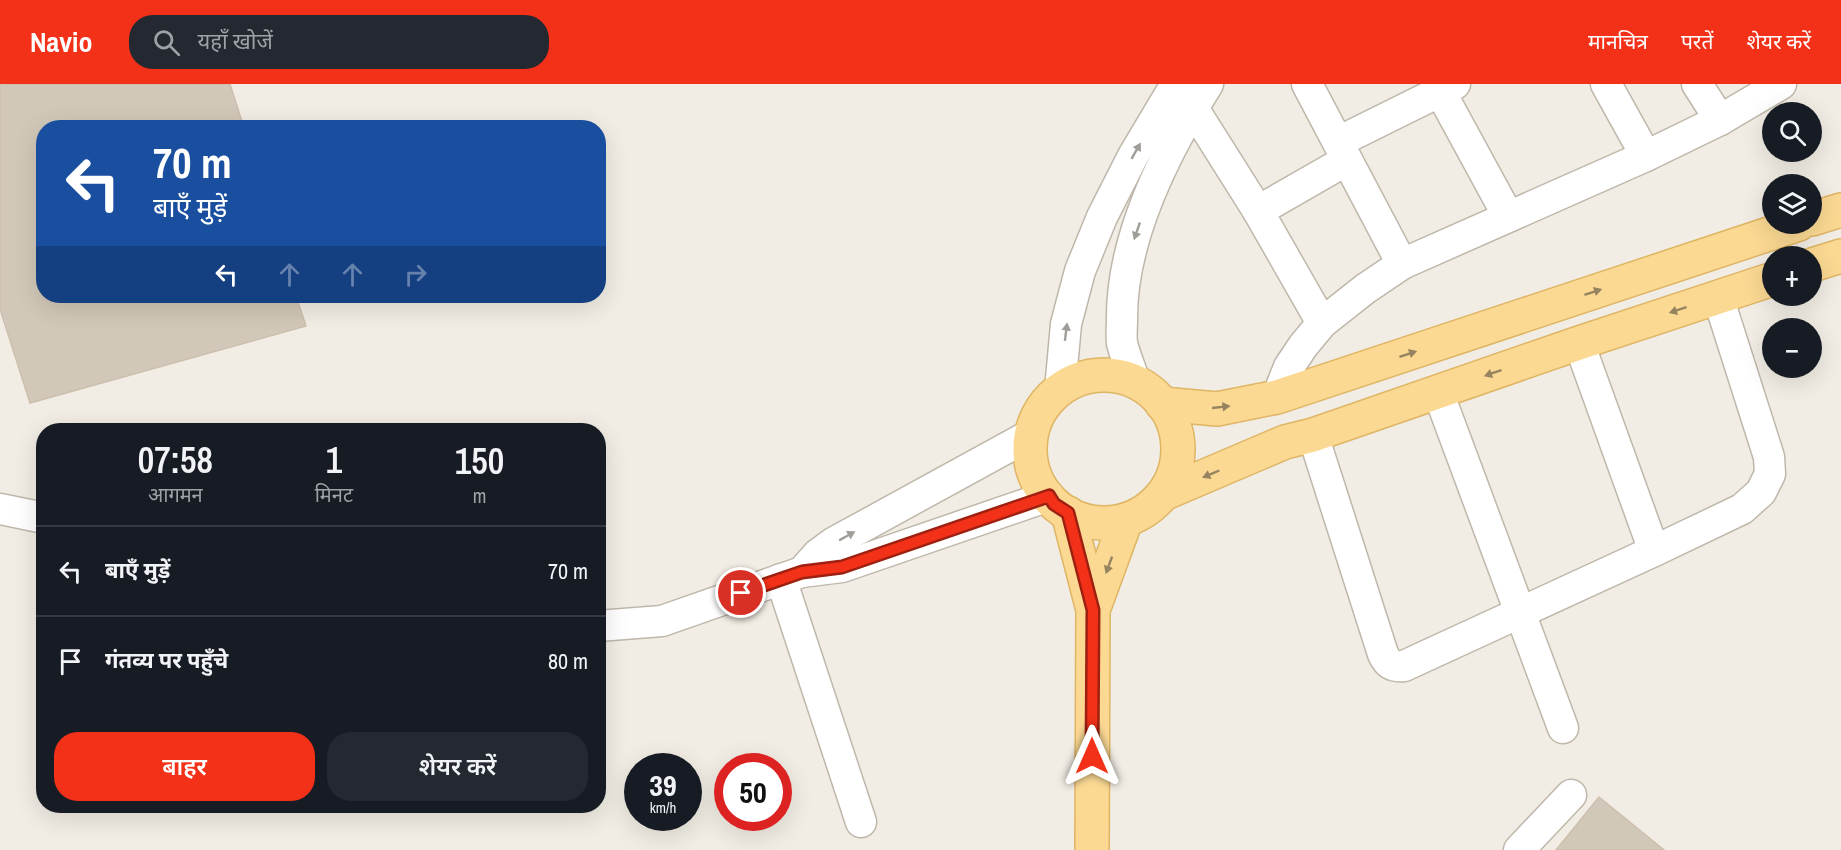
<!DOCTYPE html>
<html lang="hi">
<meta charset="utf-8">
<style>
body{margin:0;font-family:"Archivo Narrow","Noto Sans Devanagari",sans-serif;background:#242831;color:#f1f3f6;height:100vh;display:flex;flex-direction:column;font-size:22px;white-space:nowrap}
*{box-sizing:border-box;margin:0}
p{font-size:20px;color:#9ea1a6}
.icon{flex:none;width:33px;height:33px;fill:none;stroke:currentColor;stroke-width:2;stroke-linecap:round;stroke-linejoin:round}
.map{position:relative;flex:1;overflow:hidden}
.details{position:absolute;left:36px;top:339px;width:570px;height:390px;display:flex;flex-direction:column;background:#171b24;border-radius:24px;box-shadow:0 6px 24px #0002}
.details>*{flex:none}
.top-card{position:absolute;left:36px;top:36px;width:570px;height:183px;border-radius:24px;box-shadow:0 6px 24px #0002;background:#1a4fa0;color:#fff;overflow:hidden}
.fabs{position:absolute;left:1762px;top:18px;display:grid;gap:12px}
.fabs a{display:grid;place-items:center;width:60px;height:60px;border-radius:50%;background:#171b24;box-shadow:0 6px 24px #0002;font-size:30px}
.speed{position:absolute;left:624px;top:669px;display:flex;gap:12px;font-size:30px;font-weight:700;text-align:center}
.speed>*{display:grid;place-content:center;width:78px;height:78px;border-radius:50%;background:#171b24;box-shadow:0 6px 24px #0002;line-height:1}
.speed small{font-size:15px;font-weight:400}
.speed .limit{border:9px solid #d22;background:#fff;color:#111}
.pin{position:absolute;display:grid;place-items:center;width:51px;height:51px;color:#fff;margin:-26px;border:3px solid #fff;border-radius:50%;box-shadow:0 2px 6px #0007}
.me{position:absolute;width:66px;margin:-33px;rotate:0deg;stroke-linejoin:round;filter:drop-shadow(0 0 4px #0008)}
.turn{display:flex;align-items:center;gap:21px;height:126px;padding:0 18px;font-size:27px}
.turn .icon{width:78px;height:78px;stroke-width:2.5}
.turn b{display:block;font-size:42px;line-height:51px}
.lanes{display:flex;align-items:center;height:57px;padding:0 18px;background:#0003;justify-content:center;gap:30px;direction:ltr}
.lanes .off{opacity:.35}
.eta{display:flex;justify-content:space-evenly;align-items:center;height:102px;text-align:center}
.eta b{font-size:36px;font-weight:600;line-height:42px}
.primary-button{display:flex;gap:12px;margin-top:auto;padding:12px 18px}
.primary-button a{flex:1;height:69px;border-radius:24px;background:#f33119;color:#fff;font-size:24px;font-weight:600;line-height:69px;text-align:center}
.primary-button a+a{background:#242831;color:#f1f3f6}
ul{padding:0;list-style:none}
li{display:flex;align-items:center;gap:18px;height:90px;padding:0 18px;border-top:2px solid #363941}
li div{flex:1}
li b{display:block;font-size:22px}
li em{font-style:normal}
header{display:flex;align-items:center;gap:36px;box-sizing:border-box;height:84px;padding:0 30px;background:#f33119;color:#fff}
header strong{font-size:28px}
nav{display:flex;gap:33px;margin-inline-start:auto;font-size:21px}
.search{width:420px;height:54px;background:#242831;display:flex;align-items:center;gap:15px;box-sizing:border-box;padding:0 21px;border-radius:24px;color:#9ea1a6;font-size:22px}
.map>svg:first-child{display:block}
</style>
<header>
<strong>Navio</strong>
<div class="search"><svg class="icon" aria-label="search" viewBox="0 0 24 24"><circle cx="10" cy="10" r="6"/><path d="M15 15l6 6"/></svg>यहाँ खोजें</div>
<nav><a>मानचित्र</a><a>परतें</a><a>शेयर करें</a></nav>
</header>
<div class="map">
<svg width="1841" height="766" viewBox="0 0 1841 766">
<rect width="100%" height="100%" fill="#f1ede4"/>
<g fill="#d2c8b9" stroke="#cdbfad" stroke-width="1.5">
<polygon points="0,0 230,0 244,44 44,44 44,212 296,212 306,242 30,319 0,225"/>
<polygon points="1599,713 1664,766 1556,766"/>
</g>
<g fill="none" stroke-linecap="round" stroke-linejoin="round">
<g stroke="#bfb7aa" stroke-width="33">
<g id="minor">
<polyline points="1307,0 1402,180"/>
<polyline points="1606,0 1646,72"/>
<polyline points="1697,0 1720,36"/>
<polyline points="1440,7 1508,132"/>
<polyline points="1193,24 1258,127 1322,239"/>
<polyline points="1338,58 1455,0"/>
<polyline points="1258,127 1347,76"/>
<polyline points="1579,259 1654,467"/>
<path d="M1135,298C1131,285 1125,272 1122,259C1121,251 1122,243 1122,236C1121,154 1165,68 1208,0"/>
<polyline points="1060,306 1066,240 1080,187 1102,133 1133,72 1176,0"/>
<polyline points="1438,308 1563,644"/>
<polyline points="1277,313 1289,283 1303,262 1322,239 1365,205 1402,180 1646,72 1720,36 1781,0"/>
<path d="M1313,351L1383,570C1388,580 1392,583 1404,582L1654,467L1742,425L1761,408L1770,390L1769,373L1718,213"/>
<polyline points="0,425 44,434"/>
<polyline points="802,488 818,470 833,459 1032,350"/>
<polyline points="781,495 861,738"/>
<polyline points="598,542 662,537 802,488 842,483 1049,412"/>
<polyline points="1519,766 1571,711"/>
</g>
</g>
<g stroke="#dfb564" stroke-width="36">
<g id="major">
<polyline points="1812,135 1841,126"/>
<polyline points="1812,181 1841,172"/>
<circle cx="1104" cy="365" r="74"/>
<polyline points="1162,320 1217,325 1277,313 1799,140"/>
<polyline points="1163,410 1285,358 1313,351 1579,259 1773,195"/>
<polyline points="1068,429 1093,526 1092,766"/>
<polyline points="1093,526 1126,436"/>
</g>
</g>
<use href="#minor" stroke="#fff" stroke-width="30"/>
<use href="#major" stroke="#fbd993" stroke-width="33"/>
</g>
<defs><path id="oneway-solid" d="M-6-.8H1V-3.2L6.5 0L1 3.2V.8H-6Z" transform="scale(1.5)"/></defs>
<g fill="#a19e9a">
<use href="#oneway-solid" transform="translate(1136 67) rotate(-60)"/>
<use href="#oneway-solid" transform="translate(1137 147) rotate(109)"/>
<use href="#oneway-solid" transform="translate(1066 248) rotate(-83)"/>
<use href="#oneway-solid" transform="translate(847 452) rotate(-29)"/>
</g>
<g fill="#96835f">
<use href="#oneway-solid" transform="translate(1593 208) rotate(-18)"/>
<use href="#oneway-solid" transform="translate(1678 226) rotate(162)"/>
<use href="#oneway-solid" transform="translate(1408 270) rotate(-18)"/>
<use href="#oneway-solid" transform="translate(1493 289) rotate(161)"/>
<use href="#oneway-solid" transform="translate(1221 323) rotate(-6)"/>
<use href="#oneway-solid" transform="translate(1211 390) rotate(157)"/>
<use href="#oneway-solid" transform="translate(1109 481) rotate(110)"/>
</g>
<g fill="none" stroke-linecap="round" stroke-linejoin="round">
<g stroke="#9e2010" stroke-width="15">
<polyline id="route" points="741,509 802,488 842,483 1049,412 1054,420 1068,429 1093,526 1092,672"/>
</g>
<use href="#route" stroke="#f33119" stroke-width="10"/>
</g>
</svg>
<div class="fabs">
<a><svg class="icon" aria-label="search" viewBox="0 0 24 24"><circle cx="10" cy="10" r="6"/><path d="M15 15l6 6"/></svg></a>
<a><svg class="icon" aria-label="layers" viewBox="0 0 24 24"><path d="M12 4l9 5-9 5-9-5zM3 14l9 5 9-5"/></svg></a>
<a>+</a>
<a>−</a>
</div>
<div class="speed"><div>39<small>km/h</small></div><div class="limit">50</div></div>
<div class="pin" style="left:741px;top:509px;background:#d93025"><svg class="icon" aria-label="arrive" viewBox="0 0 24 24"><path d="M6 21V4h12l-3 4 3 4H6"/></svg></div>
<svg class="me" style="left:1092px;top:672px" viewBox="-20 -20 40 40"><path d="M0-17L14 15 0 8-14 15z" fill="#f33119" stroke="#fff" stroke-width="4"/></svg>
<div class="top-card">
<div class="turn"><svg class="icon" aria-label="left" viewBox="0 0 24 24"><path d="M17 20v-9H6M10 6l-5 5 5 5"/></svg><div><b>70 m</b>बाएँ मुड़ें</div></div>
<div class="lanes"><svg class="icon" aria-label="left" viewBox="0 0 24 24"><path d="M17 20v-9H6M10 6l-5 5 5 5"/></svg><svg class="icon off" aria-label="ahead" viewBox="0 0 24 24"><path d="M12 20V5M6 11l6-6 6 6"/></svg><svg class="icon off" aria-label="ahead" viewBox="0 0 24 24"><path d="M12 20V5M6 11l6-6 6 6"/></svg><svg class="icon off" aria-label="right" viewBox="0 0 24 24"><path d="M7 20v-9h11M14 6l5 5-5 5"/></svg></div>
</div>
<section class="details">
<div class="eta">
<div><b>07:58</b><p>आगमन</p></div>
<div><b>1</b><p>मिनट</p></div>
<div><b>150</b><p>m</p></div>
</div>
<ul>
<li><svg class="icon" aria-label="left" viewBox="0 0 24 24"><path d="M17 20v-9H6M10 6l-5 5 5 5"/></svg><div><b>बाएँ मुड़ें</b></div><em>70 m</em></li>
<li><svg class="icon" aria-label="arrive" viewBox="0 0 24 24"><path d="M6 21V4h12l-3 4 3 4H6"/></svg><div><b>गंतव्य पर पहुँचे</b></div><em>80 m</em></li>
</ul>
<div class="primary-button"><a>बाहर</a><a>शेयर करें</a></div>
</section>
</div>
